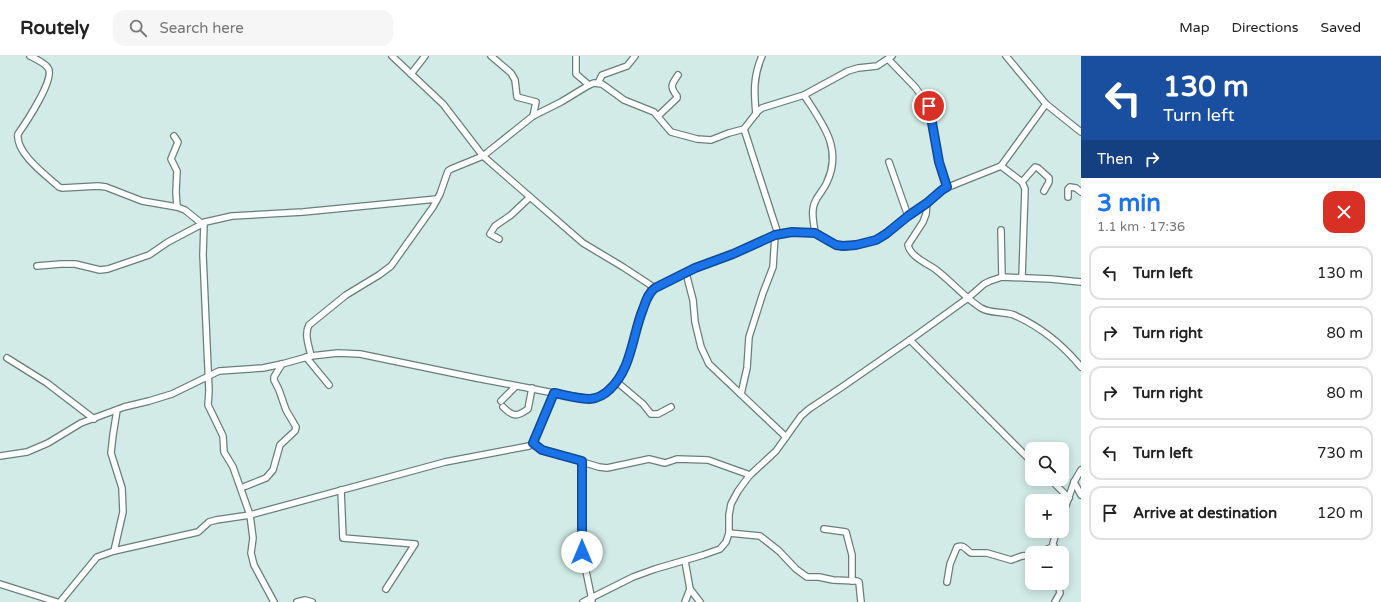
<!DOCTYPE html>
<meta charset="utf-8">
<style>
body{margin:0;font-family:"Varela Round",sans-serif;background:#f6f6f6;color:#222;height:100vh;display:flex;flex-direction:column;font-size:15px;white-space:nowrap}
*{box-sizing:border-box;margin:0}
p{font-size:13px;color:#767676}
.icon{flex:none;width:22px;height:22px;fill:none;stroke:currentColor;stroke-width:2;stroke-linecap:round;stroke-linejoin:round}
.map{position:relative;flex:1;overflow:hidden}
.side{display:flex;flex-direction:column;background:#fff;width:300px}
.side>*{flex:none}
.banner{background:#1a4fa0;color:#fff;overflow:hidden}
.buttons{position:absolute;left:1025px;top:386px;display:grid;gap:8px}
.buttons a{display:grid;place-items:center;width:44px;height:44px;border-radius:8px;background:#fff;box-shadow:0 2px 10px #0003;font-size:20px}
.pin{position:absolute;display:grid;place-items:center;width:34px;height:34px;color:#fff;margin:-17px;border:2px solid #fff;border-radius:50%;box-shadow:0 1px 4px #0007}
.me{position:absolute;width:44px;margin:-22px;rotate:0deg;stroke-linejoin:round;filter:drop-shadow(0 0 3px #0008)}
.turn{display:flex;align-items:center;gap:14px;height:84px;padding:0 16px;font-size:18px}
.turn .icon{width:52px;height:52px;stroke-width:2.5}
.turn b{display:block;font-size:28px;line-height:34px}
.then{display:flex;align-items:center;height:38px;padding:0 16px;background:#0003;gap:8px;font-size:15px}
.round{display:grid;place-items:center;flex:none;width:42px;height:42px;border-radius:12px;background:#f6f6f6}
.head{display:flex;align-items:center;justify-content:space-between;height:68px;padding:0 16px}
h1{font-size:24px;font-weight:700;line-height:30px;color:#1a73e8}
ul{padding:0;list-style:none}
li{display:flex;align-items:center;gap:12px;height:54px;margin:0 8px 6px;padding:0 8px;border:2px solid #e0e0e0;border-radius:12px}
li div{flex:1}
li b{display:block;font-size:15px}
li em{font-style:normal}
header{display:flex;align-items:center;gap:24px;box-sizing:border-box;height:56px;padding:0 20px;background:#fff;border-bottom:1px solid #e0e0e0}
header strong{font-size:19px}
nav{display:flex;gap:22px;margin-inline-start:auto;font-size:14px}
.search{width:280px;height:36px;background:#f6f6f6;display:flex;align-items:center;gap:10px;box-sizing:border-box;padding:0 14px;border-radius:12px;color:#767676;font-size:15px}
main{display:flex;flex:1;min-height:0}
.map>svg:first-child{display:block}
</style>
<header>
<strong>Routely</strong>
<div class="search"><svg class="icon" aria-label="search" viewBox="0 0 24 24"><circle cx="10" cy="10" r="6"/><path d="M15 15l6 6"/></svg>Search here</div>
<nav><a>Map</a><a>Directions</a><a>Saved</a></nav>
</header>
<main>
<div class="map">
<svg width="1081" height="546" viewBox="0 0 1081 546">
<rect width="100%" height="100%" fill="#d2ebe6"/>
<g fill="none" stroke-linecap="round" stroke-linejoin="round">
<g stroke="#687f7b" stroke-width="8">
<g id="minor">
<path d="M30,0C36,3 45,7 48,12C56,22 25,68 18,78C15,97 47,120 59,131L62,132L98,130L106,131L142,145L177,151L185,154L201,167L232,160L303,156L437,143"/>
<polyline points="392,0 443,48 483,100 583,187 623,211 655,232"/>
<polyline points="491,0 511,17 515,24 517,41 536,46 533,60"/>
<polyline points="576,0 576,18 589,29"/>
<polyline points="1006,0 1046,48 1081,76"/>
<polyline points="888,3 915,31 929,50 939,106 947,131"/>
<polyline points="411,18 425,0"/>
<polyline points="598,27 602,19 627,10 635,0"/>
<path d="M804,39C822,67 843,92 827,126C824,133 819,138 816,144C810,154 814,167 815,177"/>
<path d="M756,58C754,36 753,21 762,0"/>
<path d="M658,60L677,42V40C669,30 672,28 678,19"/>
<polyline points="744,73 778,178"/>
<polyline points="174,80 178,86 171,103 177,115 176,136 177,151"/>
<polyline points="889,106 908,160"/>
<polyline points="1001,110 1022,126 1025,133 1022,221"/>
<polyline points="1022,126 1035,111 1038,112 1049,122 1049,126 1044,135"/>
<polyline points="1068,141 1068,133 1070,131 1076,132 1081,136"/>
<path d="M927,147L926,158L923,166L908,189C910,200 926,207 935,213C951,225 964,241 981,252C991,258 1004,255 1014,259C1041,271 1063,289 1081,311"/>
<polyline points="1001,174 1002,221"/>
<polyline points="499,183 490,178 495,170 511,159 530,141"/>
<polyline points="37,210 61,208 75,208 100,214 108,213 149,199 168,186 204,167 203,199 209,335 208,349 223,380 224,396 233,411 250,459 253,482 251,497 254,509 274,546"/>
<polyline points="686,217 693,244 695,266 701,291 709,308 786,381"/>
<polyline points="910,284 1032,406"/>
<path d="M311,300C309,290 304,278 309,269L346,239L379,219L391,210L433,151L440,138L448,115L451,113L483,100L533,60L561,46L589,29L594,27L602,28L624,44L654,56L671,76L697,83L711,84L729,77L744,73L758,55L762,52L804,39L848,15L858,12L877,10L892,0"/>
<polyline points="306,301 329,329"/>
<polyline points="7,302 47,327 94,363"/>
<polyline points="617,326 643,348 651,358 658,358 671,351"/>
<polyline points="741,338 747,312 749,281 763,237 773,211 775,179"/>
<polyline points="501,345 516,330"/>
<path d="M503,351C513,361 517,361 528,353L532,332"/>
<polyline points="533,387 542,394 599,411 607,412 649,403 665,407 677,403 708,404 750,419"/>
<polyline points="0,400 27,396 48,387 81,367 124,351 149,345 172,338 219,315 263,312 282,308 311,300 338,297 360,298 476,322 554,337 589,343 598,341 606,337 619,322 628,304 640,259 650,236 655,232 695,212 733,198 775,179 792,176 815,177 823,181 829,186 843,191 856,189 876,184 927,147 941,134 1001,110 1046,48"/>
<polyline points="582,405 582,496 592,544"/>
<polyline points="1050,423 1069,442"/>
<polyline points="1074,426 1081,439"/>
<polyline points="241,432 266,422 273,414 280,389 295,375 296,371 286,354 279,334 274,324 274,321 282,308"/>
<polyline points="341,434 343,482 415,488 386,533"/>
<polyline points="1062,461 1074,426 1081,414"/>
<polyline points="824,473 846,476 852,499 852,525"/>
<polyline points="729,477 760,480 779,495 796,513 807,521 819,521 833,524 857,525 859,526 861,546"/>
<polyline points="114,495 198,476 209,466 216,464 250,459 445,406 529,390 533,387 554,337"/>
<polyline points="1039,497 1054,490"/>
<polyline points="1054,497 1053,487 1057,475"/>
<polyline points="685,505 690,533 700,546"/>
<path d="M947,526L950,508L957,491C964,488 966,494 971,497H987L1011,504L1022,500L1032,499"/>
<polyline points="0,528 57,546"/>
<polyline points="60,546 97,501 114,495 123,456 122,432 111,397 113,379 117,354"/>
<polyline points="297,546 305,544 312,546"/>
<polyline points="583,546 633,521 655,513 703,499 720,493 726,486 729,477 729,459 731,448 738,435 749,420 776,395 801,360 809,353 842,331 914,281 968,242 984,228 990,225 1002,221 1051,223 1081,226"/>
<polyline points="685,546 690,533"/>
<polyline points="1055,546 1060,537 1058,527"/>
</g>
</g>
<use href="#minor" stroke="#fff" stroke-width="5.5"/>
</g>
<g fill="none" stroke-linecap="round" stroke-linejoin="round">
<g stroke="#114b97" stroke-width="10">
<path id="route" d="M582,496V405L542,394L533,387L554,337C565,339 579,343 590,343C598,342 604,339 609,334C632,313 632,280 643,253C646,245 648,237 655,232L695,212L733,198L775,179L792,176L815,177L836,189L843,190L856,189L876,184L886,178L908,160L927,147L942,134L947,131L939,106L929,50"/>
</g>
<use href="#route" stroke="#1a73e8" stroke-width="7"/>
</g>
</svg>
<div class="buttons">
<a><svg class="icon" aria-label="search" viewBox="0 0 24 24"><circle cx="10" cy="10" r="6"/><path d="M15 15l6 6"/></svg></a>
<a>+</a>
<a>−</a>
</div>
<div class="pin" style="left:929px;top:50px;background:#d93025"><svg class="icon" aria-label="arrive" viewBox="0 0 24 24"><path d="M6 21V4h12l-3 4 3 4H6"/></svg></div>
<svg class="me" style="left:582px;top:496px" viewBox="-20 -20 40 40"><circle r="19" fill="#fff"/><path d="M0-13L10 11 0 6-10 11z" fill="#1a73e8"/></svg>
</div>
<section class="side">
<div class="banner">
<div class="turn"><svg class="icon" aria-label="left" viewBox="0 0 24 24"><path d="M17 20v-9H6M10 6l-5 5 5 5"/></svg><div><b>130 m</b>Turn left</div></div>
<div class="then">Then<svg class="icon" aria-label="right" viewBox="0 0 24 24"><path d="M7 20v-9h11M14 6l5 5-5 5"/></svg></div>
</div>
<div class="head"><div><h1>3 min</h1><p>1.1 km · 17:36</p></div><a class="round" style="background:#d93025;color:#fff"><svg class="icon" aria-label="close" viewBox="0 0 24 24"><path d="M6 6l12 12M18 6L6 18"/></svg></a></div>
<ul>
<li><svg class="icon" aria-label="left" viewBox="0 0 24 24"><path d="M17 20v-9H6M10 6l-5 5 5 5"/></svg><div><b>Turn left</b></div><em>130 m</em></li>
<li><svg class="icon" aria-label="right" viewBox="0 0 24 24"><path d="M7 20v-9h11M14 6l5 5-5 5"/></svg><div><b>Turn right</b></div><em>80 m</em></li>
<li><svg class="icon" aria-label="right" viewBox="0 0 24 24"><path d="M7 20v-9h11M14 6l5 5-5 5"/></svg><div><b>Turn right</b></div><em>80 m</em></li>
<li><svg class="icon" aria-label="left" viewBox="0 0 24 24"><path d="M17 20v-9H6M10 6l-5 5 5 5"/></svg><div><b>Turn left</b></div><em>730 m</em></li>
<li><svg class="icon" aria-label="arrive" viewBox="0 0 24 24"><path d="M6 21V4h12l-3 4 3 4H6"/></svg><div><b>Arrive at destination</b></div><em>120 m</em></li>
</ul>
</section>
</main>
